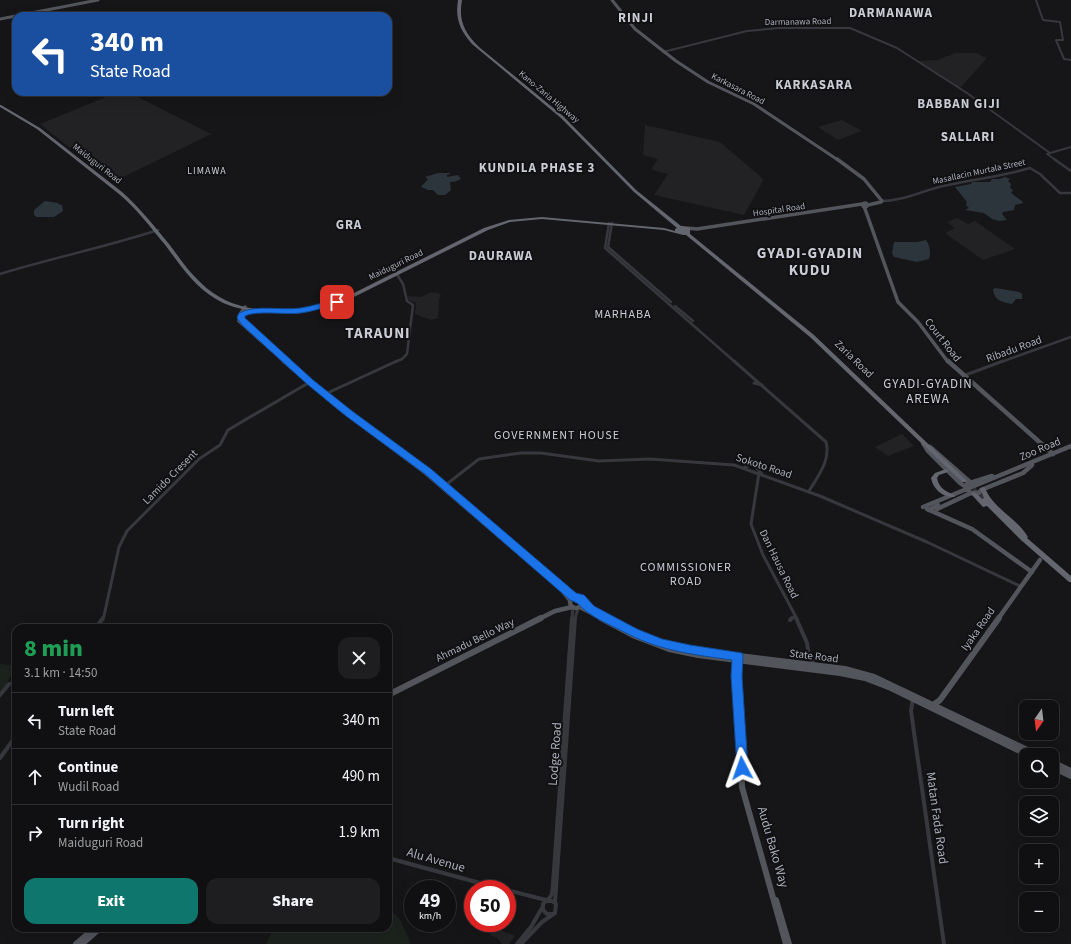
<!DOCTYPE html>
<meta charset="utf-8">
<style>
body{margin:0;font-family:"Source Sans 3",sans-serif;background:#1e1e20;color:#f1f3f6;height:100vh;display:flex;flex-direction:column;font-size:15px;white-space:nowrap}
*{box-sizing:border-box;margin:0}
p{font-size:13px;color:#9c9d9f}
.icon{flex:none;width:22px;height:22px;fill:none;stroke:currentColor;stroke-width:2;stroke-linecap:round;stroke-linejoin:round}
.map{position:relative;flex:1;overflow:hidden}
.details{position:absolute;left:12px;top:624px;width:380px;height:308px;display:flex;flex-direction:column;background:#101012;border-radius:12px;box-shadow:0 4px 16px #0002,0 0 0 1px #303032}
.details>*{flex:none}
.top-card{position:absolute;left:12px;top:12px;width:380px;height:84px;border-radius:12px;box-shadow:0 4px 16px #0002,0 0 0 1px #303032;background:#1a4fa0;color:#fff;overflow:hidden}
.needle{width:26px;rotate:194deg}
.controls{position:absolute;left:1019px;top:700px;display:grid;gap:8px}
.controls a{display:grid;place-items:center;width:40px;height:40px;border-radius:8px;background:#101012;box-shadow:0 4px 16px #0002,0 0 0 1px #303032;font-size:20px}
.speed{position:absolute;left:404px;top:880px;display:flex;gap:8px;font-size:20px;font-weight:700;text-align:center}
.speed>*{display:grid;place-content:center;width:52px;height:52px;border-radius:50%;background:#101012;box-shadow:0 4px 16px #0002,0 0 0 1px #303032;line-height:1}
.speed small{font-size:10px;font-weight:400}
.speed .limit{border:6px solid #d22;background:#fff;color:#111}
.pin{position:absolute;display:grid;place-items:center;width:34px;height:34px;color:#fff;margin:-17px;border-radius:8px;box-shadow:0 2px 6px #0006}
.me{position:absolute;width:44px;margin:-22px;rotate:356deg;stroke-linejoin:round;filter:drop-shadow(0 0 3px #0008)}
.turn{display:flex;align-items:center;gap:14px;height:84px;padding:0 12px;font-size:18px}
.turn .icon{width:52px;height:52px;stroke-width:2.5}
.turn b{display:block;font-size:28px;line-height:34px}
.round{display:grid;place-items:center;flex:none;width:42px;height:42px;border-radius:12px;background:#1e1e20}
.summary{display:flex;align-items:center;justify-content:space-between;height:68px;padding:0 12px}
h1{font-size:24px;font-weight:800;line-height:30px;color:#1e9e55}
.action{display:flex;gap:8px;margin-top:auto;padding:8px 12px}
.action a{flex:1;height:46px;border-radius:12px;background:#0f766e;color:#fff;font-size:16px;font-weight:800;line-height:46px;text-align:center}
.action a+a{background:#1e1e20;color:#f1f3f6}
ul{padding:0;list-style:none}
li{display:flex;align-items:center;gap:12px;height:56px;padding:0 12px;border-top:1px solid #303032}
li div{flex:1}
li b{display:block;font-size:15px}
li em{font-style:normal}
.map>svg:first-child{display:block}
</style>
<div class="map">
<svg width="1071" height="944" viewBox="0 0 1071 944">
<rect width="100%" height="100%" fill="#161618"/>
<g fill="#222225">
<polygon points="955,53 976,53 987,58 960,88 919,61 938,60"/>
<polygon points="118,92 128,92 211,134 113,182 40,124"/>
<polygon points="842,120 862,131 838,140 818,127"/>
<polygon points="645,125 720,142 762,178 763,181 744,215 654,195 668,174 655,171 652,168 658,159 643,155"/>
<polygon points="957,218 968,224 975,221 1015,249 983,260 945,233 955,228 947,222"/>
<polygon points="431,292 438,293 441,295 439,299 438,318 431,320 415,314 416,303 408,300 408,296 421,297"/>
<polygon points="902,434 914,446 888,456 875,447"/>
<polygon points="492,928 514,935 515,936 509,944 502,944 497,938 490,935"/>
</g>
<g fill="#1c231d">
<polygon points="0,664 16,666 7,683 0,692"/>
<polygon points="388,906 401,921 411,944 266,944 274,928 388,928"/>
</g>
<g fill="#2c353c">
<polygon points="438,173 450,173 450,174 447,175 447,177 458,175 461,179 454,182 450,182 451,190 445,195 438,195 433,190 428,190 421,187 428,179 425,177"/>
<polygon points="1005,177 1010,179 1008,181 1011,184 1010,188 1013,190 1011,193 1023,202 1023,203 1015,205 1014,210 1003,212 1002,214 1007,220 999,221 992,219 984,213 965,210 969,208 966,205 967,202 955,187 971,184 972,182 990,182 992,179 1000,179"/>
<polygon points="45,201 58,203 58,204 62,205 63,211 54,217 37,217 34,215 34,210"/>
<path d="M926,240C930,246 931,253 929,259L917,262L894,257L892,253L894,242H917Z"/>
<path d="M996,288L1019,292L1022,294V299H1016L1012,304C1003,302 994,301 993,289Z"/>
</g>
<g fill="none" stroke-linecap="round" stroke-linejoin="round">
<polyline stroke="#333438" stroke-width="5.5" stroke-dasharray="5.5 3" stroke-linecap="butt" points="967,484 984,500"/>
<g stroke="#37383d" stroke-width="2">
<polyline points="1036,0 1043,20 1060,22 1063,40 1056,40 1064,59 1071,60"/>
<polyline points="663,52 747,31 779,28 850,28 897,48 967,93 1050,153"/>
<polyline points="1056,160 1047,154 1071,147"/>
</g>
<g stroke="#37383d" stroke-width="2.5">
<polyline points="1054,159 1071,171"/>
<path d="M882,201C902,201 920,192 939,187C969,180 1000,177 1030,168L1040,174L1060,193H1071"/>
<polyline points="609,223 605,248 735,362"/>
<polyline points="612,223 608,247 671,302"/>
<path d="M0,274C52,258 106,247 158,230"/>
<polyline points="675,306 693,321"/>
<polyline points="395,362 402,359 407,354 413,305 407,301 403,284 396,273"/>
<polyline points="1001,362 1071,337"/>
</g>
<g stroke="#37383d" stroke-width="3">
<path d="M734,361L826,442C831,460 818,476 809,491"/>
<polyline points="963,376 1003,361"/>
<polyline points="754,383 762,385"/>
<polyline points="323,395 397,361"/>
<polyline points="756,467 762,474"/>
<polyline points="743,468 748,466 749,462"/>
<polyline points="759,473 751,524 763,555 797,619"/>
<polyline points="443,487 479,459 521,453 541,453 599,461 650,459 734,465 820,496 927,542 1020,586"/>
<polyline points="102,619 104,616 119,547 127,531 199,459 220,445 228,430 310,382"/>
<polyline points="572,619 573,607"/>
<polyline points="575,619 578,608"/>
<polyline points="791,619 795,616"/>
</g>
<g stroke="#37383d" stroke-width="4">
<polyline points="796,618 807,643 809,656 814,664"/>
<polyline points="790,620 792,618"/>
<polyline points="96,628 103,618"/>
<polyline points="0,695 9,684 16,683"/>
<polyline points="913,698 911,711 944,944"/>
<polyline points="0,758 16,736"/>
<polyline points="388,858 502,889"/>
<polyline points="507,890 546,900"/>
<polyline points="548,900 552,894 553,884 572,618"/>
<polyline points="555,902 575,618"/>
<polyline points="517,944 531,927 542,908"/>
<polyline points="521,944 542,922 555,913 556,904 552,901 546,901 543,904 543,910 547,914 553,914"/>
</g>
<g stroke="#53555c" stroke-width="3">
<polyline points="612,0 635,29 676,61 708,82 754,104 838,160"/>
<polyline points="0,19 98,0"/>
</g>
<g stroke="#53555c" stroke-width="3.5">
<polyline points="837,159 864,179 882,201"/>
<circle cx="865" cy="205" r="2"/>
<polyline points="868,205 881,202"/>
<polyline points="864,206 898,302 918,322 948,362"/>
<polyline points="686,228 697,229 862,204"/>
<polyline points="245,307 239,316 239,321 285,362"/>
</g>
<g stroke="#53555c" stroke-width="4.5">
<polyline points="284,361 338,407 426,473 562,590 570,600"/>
<polyline points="948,361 1053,454"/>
<polyline points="923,443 928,451 960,483 966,487"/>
<polyline points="930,447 971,483"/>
<polyline points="992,476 967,484 966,489 971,493 979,493 981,490 1023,473 1032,465"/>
<polyline points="923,507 1071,446"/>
<polyline points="927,509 972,529 1032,572"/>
<polyline points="937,509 971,493"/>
<polyline points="929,510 938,505"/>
<polyline points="566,590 574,597"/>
<circle cx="576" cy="602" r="6"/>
<polyline points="583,600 591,609 610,619"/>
<polyline points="580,607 603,619"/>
<polyline points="539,619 555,611 572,607"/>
<polyline points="998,619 1040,560"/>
</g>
<g stroke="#53555c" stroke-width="6">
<polyline points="601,618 635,636 669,649 698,655 840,673 865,678 891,688 1028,755"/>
<polyline points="608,618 653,640 670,646 698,651 845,669 874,677 1038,755"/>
<polyline points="734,657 737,676 742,787 786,944"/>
<polyline points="388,695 541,618"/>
<polyline points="932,706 940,700 999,618"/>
<polyline points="1052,762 1071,771"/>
<polyline points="1052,767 1071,776"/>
<polyline points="776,900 789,944"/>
<polyline points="76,944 95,928"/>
<polyline points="82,944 100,928"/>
</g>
<g fill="#63666e" fill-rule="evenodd">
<path d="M458,0H462C458,21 465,33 479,47L563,116L636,190L681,226H683L690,228V234L814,335L966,480L967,481L966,482H962L810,337L686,235H683L664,230L542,219L510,222L488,230L356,296L339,303L318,308L297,312L276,313L253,311L242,315L240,314V313L247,310C237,308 225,305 216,299C195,287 180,265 166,246C151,228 137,209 119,194L37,129L0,107V105H1L40,128L122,192C140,208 154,226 169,244C179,257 188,271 200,282C240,323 305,312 352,294L484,228L509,220L542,217L664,228L675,231V229L677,228L634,192L561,118L472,44C460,30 455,19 458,0Z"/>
<path d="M946,469L949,471L948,472L939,475L937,478C939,488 945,491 954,495L955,496L954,497C943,498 933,489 931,478L935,473Z"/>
<path d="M983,487L985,488C987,492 989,497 993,501C1004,514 1019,522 1028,537L1027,538L1071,576V582H1069L1021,540L987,506L983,507L972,495L971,494L972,493C976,491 979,496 982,499L984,498L980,489L981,488Z"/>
</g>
</g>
<path fill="#1a73e8" stroke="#114b97" d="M337,299L341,302L340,303C327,307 314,311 301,313C286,315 256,310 245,316V318L313,380L352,411L431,469L576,593L584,595L594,606L637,629L662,639L690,645L742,653L743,656L742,676L748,768L747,772L742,774L738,772L737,768L731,676L732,660C696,655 661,651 628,634C615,627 599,621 587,612C579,606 581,604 570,600L425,474L346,416L307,384L242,325L237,318L239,313C257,304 280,311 301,308C313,306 325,302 337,299Z"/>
<g text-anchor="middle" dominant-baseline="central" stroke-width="4" stroke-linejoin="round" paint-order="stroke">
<g font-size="9" fill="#a8adb8" stroke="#111113">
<text transform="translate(798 22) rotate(-1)">Darmanawa Road</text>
<text transform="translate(738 89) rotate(27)">Karkasara Road</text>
<text transform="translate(549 97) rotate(40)">Kano-Zaria Highway</text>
<text transform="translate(97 164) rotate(38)">Maiduguri Road</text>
<text transform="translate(979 172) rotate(-12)">Masallacin Murtala Street</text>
<text transform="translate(779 210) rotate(-8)">Hospital Road</text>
<text transform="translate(396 265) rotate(-26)">Maiduguri Road</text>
</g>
<g font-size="10" letter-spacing="1" fill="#c9ccd4" stroke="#111113">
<text x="207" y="171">LIMAWA</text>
</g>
<g font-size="11" fill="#a8adb8" stroke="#111113">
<text transform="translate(943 340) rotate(52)">Court Road</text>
<text transform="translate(1014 349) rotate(-20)">Ribadu Road</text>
<text transform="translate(854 359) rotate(44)">Zaria Road</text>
<text transform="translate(1040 449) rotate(-23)">Zoo Road</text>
<text transform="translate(764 466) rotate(18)">Sokoto Road</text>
<text transform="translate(170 477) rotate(-45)">Lamido Cresent</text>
<text transform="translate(779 564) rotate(64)">Dan Hausa Road</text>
<text transform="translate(978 629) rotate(-55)">Iyaka Road</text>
<text transform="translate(475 640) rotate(-26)">Ahmadu Bello Way</text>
<text transform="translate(814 656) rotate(7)">State Road</text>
</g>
<g font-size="12" letter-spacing="1" fill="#c9ccd4" stroke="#111113">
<text x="623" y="314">MARHABA</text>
<text x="557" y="435">GOVERNMENT HOUSE</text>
<text x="686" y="567">COMMISSIONER<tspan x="686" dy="14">ROAD</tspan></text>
</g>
<g font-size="13" font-weight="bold" letter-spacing="1" fill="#c9ccd4" stroke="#111113">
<text x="891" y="13">DARMANAWA</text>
<text x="636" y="18">RINJI</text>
<text x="814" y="85">KARKASARA</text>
<text x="959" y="104">BABBAN GIJI</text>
<text x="968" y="137">SALLARI</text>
<text x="537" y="168">KUNDILA PHASE 3</text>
<text x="349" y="225">GRA</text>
<text x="501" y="256">DAURAWA</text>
</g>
<g font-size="13" letter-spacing="1" fill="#c9ccd4" stroke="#111113">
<text x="928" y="384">GYADI-GYADIN<tspan x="928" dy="15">AREWA</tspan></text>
</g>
<g font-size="13" fill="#a8adb8" stroke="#111113">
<text transform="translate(555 754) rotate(-86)">Lodge Road</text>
<text transform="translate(937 818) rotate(82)">Matan Fada Road</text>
<text transform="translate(773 847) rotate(74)">Audu Bako Way</text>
<text transform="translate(436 860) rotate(16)">Alu Avenue</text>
</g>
<g font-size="15" font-weight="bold" letter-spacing="1" fill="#c9ccd4" stroke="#111113">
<text x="810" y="253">GYADI-GYADIN<tspan x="810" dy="17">KUDU</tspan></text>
<text x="378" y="333">TARAUNI</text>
</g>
</g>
</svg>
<div class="controls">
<a><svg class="needle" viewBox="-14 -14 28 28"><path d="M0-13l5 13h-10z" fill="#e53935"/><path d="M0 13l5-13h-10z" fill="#9c9d9f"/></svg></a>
<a><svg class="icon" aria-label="search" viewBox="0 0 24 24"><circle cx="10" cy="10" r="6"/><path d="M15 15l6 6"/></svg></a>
<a><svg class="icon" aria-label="layers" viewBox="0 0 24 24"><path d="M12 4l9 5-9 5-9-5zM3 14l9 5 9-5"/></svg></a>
<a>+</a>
<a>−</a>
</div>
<div class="speed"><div>49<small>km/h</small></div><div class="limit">50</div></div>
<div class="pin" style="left:337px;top:302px;background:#d93025"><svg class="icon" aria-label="arrive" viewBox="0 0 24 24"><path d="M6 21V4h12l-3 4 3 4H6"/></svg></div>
<svg class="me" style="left:742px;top:768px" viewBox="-20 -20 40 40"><path d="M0-17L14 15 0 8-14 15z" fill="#1a73e8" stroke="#fff" stroke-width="4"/></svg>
<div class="top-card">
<div class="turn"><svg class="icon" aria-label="left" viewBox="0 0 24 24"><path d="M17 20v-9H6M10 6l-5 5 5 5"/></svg><div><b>340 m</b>State Road</div></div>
</div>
<section class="details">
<div class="summary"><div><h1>8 min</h1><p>3.1 km · 14:50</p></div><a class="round"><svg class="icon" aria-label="close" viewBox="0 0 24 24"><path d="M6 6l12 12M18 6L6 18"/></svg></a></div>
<ul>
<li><svg class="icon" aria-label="left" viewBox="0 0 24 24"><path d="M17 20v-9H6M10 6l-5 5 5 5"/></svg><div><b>Turn left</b><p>State Road</p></div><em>340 m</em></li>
<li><svg class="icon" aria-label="ahead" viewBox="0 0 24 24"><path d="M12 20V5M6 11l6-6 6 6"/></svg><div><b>Continue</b><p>Wudil Road</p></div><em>490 m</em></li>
<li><svg class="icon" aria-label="right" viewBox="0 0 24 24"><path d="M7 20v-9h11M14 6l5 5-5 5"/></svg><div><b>Turn right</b><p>Maiduguri Road</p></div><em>1.9 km</em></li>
</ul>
<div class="action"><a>Exit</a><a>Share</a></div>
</section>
</div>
